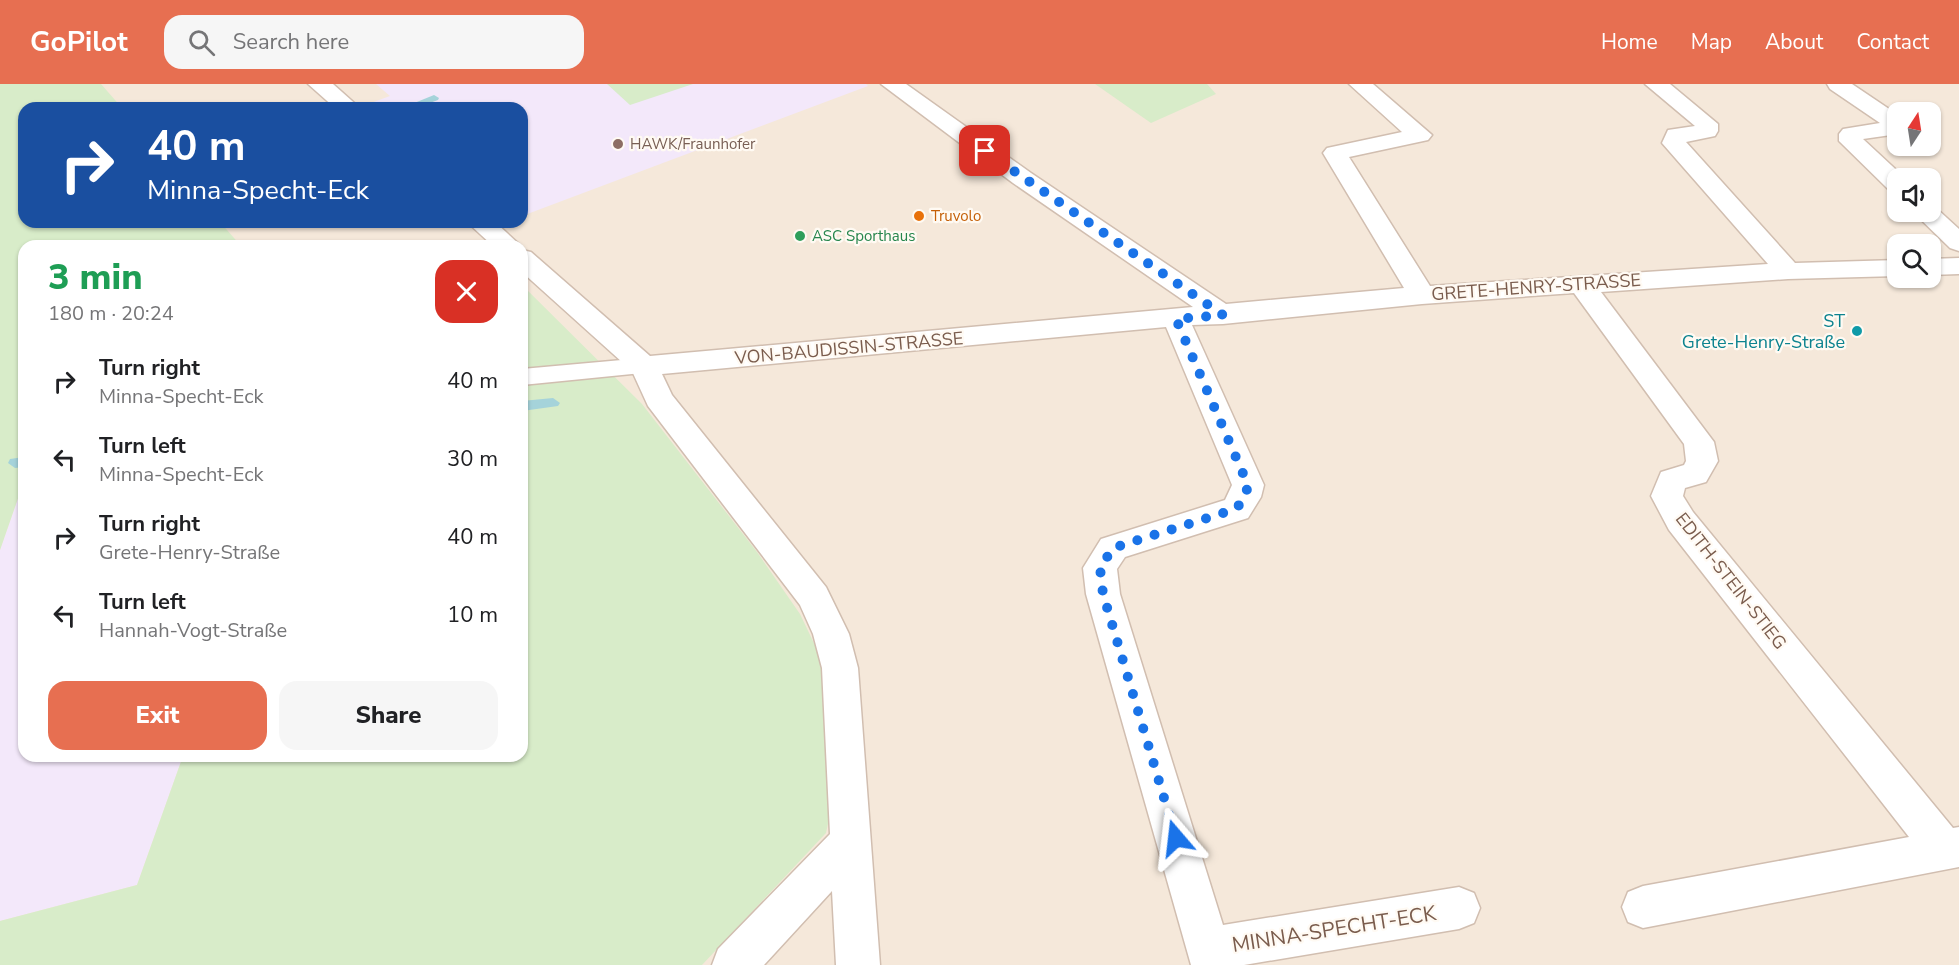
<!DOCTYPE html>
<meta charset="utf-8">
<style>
body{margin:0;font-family:"Nunito Sans",sans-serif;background:#f6f6f6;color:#202124;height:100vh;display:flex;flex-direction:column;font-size:22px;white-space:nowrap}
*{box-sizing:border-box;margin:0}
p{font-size:20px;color:#757577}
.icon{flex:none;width:33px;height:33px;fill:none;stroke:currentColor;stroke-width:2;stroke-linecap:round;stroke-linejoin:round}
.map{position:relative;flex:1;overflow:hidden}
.details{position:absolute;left:18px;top:156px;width:510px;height:522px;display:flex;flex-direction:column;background:#fff;border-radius:18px;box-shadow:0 2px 4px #0004}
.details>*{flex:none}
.guide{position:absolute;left:18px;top:18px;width:510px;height:126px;border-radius:18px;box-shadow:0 2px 4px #0004;background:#1a4fa0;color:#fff;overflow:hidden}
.needle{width:39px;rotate:12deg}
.fabs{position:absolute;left:1887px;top:18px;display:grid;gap:12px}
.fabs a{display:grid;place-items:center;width:54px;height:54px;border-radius:12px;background:#fff;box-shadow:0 2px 4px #0004;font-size:30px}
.pin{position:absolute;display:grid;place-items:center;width:51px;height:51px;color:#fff;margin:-26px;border-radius:12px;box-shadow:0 3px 9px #0006}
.me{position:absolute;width:66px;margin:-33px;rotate:343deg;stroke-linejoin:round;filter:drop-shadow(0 0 4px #0008)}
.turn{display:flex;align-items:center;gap:21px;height:126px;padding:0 30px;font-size:27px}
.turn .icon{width:78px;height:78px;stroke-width:2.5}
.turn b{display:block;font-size:42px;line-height:51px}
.round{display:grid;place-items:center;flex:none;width:63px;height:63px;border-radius:18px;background:#f6f6f6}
.headline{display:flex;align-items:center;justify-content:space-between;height:102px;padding:0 30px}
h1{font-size:36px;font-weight:800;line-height:45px;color:#1e9e55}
.primary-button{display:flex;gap:12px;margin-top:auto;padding:12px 30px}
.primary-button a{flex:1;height:69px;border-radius:18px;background:#e76f51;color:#fff;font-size:24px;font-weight:800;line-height:69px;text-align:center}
.primary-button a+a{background:#f6f6f6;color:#202124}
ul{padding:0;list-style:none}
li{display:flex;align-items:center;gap:18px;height:78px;padding:0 30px}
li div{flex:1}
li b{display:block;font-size:22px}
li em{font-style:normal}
header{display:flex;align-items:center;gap:36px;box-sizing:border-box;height:84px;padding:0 30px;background:#e76f51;color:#fff}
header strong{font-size:28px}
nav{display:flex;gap:33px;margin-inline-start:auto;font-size:21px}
.search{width:420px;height:54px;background:#f6f6f6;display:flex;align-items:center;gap:15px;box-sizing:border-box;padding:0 21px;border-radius:18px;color:#757577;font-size:22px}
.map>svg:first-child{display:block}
</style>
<header>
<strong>GoPilot</strong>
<div class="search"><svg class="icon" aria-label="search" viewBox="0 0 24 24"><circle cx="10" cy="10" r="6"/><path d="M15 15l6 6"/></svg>Search here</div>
<nav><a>Home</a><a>Map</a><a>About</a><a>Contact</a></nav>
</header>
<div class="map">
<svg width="1959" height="881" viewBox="0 0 1959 881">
<rect width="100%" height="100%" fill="#fdf6ec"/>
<path fill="#f5e8da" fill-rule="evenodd" d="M0,0H1959V881H0ZM24,24H522V138H24ZM1898,28H1930V62H1898ZM1898,94H1930V128H1898ZM1898,160H1930V194H1898ZM24,162H522V672H24Z"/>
<g fill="#f3e8fa">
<polygon points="376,0 866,0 868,2 522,132 522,24 372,24 368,20 390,12"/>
<polygon points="24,397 24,672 183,672 137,801 0,837 0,466"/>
</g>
<g fill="#d8ecc9">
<polygon points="0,0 101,0 122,24 24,24 24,138 220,138 241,162 24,162 24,397 0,466"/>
<polygon points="607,0 693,0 630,21"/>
<polygon points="1095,0 1207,0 1216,10 1151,39"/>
<polygon points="522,201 642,320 757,468 800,530 822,576 833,716 826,749 702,881 0,881 0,837 137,801 183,672 522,672"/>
</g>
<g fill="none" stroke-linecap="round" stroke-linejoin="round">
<g fill="#a5d3da" fill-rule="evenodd">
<polygon points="434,11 439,14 438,16 416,24 402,24"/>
<polygon points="553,314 560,319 558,322 522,327 522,317"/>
<polygon points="24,373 24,383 15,384 8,379 10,375"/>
</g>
<g stroke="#d1beb0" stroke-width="3">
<polygon id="service" points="644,274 652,276 656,282 652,288 522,301 522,285"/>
</g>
<g stroke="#d1beb0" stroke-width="3">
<g id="minor">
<polygon points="308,0 333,0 360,24 335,24"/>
<polygon points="881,0 906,0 1031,89 1226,220 1404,204 1323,69 1327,64 1402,48 1349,0 1373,0 1432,51 1428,56 1349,73 1430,202 1768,180 1662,59 1668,46 1695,42 1645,0 1670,0 1718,40 1718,47 1715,52 1686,58 1795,179 1898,176 1898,192 1788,195 1601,208 1714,358 1718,377 1706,398 1685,404 1683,412 1693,428 1953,744 1959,743 1959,783 1643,844 1628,838 1622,823 1628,808 1643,802 1909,753 1669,446 1651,412 1661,388 1684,381 1686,377 1684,360 1574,209 1422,220 1223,240 1192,241 1264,401 1261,413 1248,434 1125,473 1117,485 1120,510 1223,841 1459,803 1474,809 1480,824 1474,839 1459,845 1244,881 1191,881 1086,510 1083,484 1101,455 1225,416 1232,401 1166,243 662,290 672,311 826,503 849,550 858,584 880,881 836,881 832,807 764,881 712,881 718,865 830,750 822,584 813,550 800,521 648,322 632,287 522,188 522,166 531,168 650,272 1193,223 1013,99"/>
<polygon points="1827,0 1852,0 1898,31 1898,50 1863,55 1905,94 1898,94 1898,108 1889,106 1839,57 1839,50 1843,45 1880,39 1830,5"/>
<polygon points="1930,122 1935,123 1959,145 1959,167 1950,164 1913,128 1930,128"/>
<polygon points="467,138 495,138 521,162 493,162"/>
<polygon points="1959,174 1959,190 1930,191 1930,175"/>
</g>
</g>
<use href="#service" fill="#fff" fill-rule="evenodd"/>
<use href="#minor" fill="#fff" fill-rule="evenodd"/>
</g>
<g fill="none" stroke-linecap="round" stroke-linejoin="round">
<polyline stroke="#1a73e8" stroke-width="10" stroke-dasharray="0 18" points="985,67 1223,231 1176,235 1248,401 1245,413 1236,425 1113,464 1100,484 1103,510 1176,754"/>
</g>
<circle fill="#8d6e63" stroke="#fffaf3" stroke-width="2" cx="618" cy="60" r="6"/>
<circle fill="#e8710a" stroke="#fffaf3" stroke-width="2" cx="919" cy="132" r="6"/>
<circle fill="#2e9e5b" stroke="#fffaf3" stroke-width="2" cx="800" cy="152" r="6"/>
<circle fill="#0f9aa8" stroke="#fffaf3" stroke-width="2" cx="1857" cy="247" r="6"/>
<g text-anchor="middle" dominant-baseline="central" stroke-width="4.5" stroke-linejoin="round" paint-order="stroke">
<g font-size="15" fill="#785e54" stroke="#fffaf3" text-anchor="start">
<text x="630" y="60">HAWK/Fraunhofer</text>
</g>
<g font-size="15" fill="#c56008" stroke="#fffaf3" text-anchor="start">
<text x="931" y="132">Truvolo</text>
</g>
<g font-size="15" fill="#27864d" stroke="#fffaf3" text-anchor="start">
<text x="812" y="152">ASC Sporthaus</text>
</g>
<g font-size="18" fill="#7a5c4d" stroke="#fffaf3">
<text transform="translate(1536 203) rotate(-4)">GRETE-HENRY-STRASSE</text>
<text transform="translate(849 264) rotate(-5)">VON-BAUDISSIN-STRASSE</text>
<text transform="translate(1731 497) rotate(52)">EDITH-STEIN-STIEG</text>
</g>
<g font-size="18" fill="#0d838f" stroke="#fffaf3" text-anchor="end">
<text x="1845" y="237">ST<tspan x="1845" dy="21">Grete-Henry-Straße</tspan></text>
</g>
<g font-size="21" fill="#7a5c4d" stroke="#fffaf3">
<text transform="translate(1334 845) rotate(-9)">MINNA-SPECHT-ECK</text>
</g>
</g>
</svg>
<div class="fabs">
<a><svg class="needle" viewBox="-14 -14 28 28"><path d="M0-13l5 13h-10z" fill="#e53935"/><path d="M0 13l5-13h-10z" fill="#757577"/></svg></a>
<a><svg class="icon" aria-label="sound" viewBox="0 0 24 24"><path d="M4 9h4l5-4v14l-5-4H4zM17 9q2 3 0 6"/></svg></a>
<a><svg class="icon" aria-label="search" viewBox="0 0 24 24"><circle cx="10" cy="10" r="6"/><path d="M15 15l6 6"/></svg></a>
</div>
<div class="pin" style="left:985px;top:67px;background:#d93025"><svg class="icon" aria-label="arrive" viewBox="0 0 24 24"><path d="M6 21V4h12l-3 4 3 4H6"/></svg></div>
<svg class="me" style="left:1176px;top:754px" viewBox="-20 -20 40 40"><path d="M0-17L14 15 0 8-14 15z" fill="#1a73e8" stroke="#fff" stroke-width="4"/></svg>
<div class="guide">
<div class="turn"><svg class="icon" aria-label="right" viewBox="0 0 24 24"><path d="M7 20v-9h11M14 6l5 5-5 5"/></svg><div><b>40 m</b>Minna-Specht-Eck</div></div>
</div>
<section class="details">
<div class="headline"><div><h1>3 min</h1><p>180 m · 20:24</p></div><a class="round" style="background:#d93025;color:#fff"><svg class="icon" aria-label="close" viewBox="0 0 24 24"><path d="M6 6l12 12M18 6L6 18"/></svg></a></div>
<ul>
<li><svg class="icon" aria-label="right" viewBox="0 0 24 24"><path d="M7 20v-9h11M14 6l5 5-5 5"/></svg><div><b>Turn right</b><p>Minna-Specht-Eck</p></div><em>40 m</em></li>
<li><svg class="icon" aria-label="left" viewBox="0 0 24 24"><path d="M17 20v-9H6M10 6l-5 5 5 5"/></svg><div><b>Turn left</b><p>Minna-Specht-Eck</p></div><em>30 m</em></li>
<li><svg class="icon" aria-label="right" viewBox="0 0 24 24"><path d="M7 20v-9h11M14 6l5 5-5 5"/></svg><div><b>Turn right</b><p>Grete-Henry-Straße</p></div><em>40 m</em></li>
<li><svg class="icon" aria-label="left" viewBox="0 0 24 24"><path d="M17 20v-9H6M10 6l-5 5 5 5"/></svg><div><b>Turn left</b><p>Hannah-Vogt-Straße</p></div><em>10 m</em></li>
</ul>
<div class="primary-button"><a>Exit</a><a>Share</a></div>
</section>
</div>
